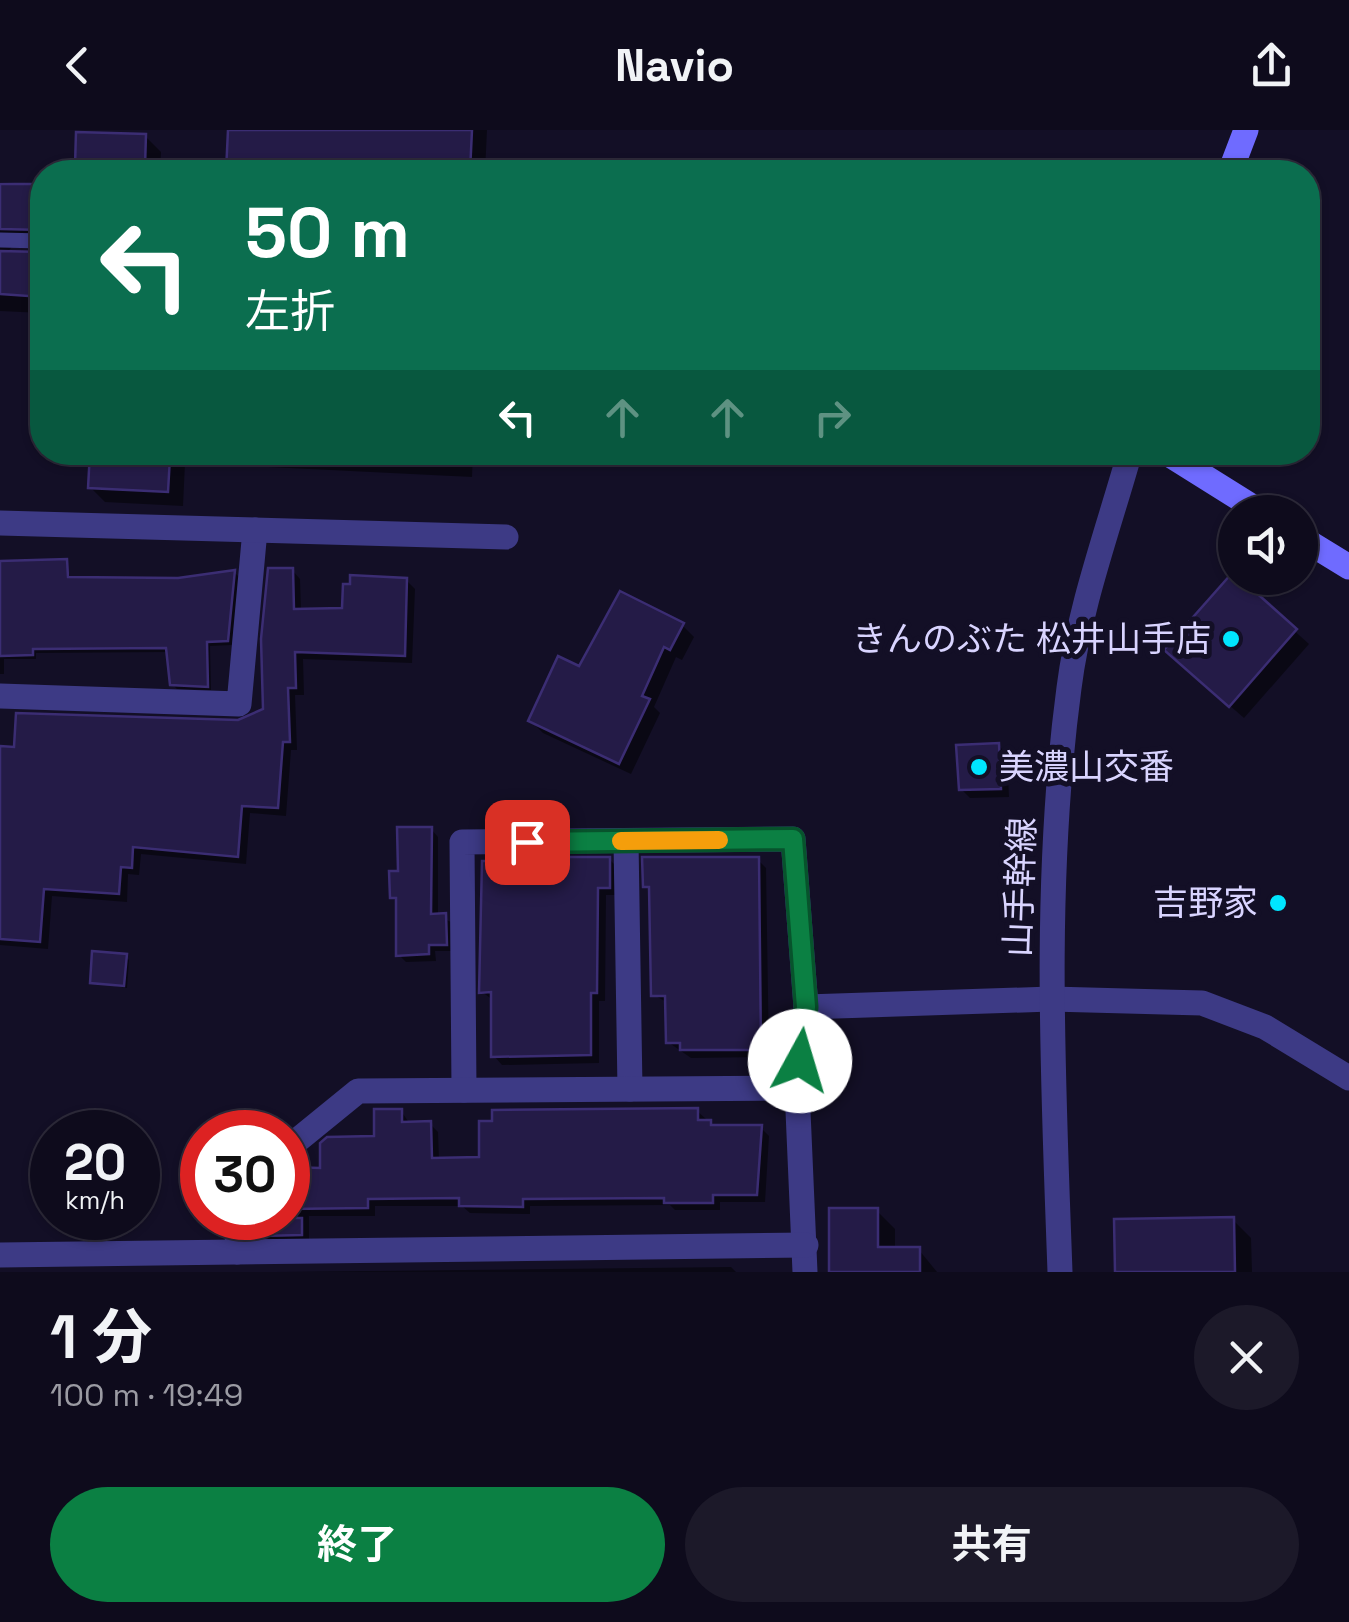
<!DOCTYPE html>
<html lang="ja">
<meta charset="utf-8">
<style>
body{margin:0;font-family:"Space Grotesk","Noto Sans JP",sans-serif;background:#1c1929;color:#f1f3f6;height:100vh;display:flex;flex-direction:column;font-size:38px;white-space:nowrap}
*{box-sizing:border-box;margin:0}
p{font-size:32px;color:#9b9ba3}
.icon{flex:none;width:55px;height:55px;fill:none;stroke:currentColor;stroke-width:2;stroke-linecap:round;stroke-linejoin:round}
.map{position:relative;height:1142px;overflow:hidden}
.side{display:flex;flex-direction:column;background:#0e0b1c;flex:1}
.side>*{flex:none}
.hud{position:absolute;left:30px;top:30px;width:1290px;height:305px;border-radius:40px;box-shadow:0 2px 8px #0004,0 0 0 2px #2e2b3b;background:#0b6e4f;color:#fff;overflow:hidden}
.fabs{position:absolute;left:1218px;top:365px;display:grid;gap:20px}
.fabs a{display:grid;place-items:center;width:100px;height:100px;border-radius:50%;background:#0e0b1c;box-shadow:0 2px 8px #0004,0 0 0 2px #2e2b3b;font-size:50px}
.speed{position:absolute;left:30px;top:980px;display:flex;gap:20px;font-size:50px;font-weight:700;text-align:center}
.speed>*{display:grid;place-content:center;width:130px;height:130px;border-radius:50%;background:#0e0b1c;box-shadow:0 2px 8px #0004,0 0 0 2px #2e2b3b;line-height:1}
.speed small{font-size:25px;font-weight:400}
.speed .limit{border:15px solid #d22;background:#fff;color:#111}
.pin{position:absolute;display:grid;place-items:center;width:85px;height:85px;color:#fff;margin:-42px;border-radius:20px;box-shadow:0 5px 15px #0006}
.me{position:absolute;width:110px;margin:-55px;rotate:6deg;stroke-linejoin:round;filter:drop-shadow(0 0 8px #0008)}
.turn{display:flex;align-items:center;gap:35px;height:210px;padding:0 50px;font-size:45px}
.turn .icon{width:130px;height:130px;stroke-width:2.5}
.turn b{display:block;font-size:70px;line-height:85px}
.lanes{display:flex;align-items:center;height:95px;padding:0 50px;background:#0003;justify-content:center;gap:50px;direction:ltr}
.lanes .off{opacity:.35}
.round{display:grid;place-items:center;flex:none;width:105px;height:105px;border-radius:52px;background:#1c1929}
.summary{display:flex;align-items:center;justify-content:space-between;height:170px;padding:0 50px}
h1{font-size:60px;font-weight:700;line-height:75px}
.button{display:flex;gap:20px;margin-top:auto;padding:20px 50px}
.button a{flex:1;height:115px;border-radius:60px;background:#0b8043;color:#fff;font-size:40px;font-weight:700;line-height:115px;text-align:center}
.button a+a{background:#1c1929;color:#f1f3f6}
header{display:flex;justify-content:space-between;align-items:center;height:130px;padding:0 50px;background:#0e0b1c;font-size:45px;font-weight:700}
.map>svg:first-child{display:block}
</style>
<header><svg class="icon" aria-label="back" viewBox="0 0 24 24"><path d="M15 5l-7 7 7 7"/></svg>Navio<svg class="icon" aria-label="share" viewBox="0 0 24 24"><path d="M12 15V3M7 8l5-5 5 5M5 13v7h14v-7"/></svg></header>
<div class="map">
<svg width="1349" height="1142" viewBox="0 0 1349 1142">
<rect width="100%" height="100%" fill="#130f26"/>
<g fill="#0007">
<polygon points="230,0 487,0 485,42 228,42"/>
<polygon points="78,5 145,6 161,22 160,42 78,42"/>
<polygon points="0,52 42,55 42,115 15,113 6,124 42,125 42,183 0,181"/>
<polygon points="91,322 473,322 472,347 185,333 183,376 105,372 90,357"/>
<polygon points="66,432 71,450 209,449 209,443 234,442 239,447 232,515 210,516 211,560 177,559 172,554 169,522 36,523 36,529 4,529 4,544 0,544 0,433"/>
<polygon points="292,440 300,449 301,482 344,481 406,450 415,459 412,533 303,529 304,565 295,565 297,620 291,620 286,686 250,683 246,734 141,724 139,745 128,744 127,772 52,766 48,819 0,815 0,618 247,591 255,582 266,582"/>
<polygon points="1233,446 1309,514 1244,588 1181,533"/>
<polygon points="682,495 694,507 682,530 676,527 654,577 660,583 631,644 543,603 531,591 580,539"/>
<polygon points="998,615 1007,624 1009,667 970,668 961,659"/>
<polygon points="431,699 438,707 438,786 453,793 453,821 435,821 436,831 406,832 399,825 399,774 392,767 400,743"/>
<polygon points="609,729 618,738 618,765 606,765 605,871 599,871 599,933 502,935 494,926 493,870 482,862 485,733"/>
<polygon points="758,730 766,738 769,927 691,928 668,912 668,873 654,865 652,762 645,756"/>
<polygon points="126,827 129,830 127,858 92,852"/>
<polygon points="401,981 410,994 430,994 438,1002 439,1030 481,1030 697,981 715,997 761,998 769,1006 765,1072 720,1072 720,1080 675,1080 670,1075 530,1076 530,1084 470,1083 462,1076 375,1076 375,1086 309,1086 309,1112 272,1113 264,1104 263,1088 288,1088 288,1050 323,1041 377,1009"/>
<polygon points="877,1081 895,1099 895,1119 919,1120 937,1142 831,1142"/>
<polygon points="1233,1090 1251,1108 1252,1142 1118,1142"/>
<polygon points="731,1137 736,1142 276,1142"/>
</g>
<g fill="#241b47" stroke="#3b2d73" stroke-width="2.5">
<polygon points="228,0 472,0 470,42 226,42"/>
<polygon points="76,2 146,4 145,37 75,36"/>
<polygon points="0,54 42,54 42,100 0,99"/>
<polygon points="0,121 42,122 42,167 0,164"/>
<polygon points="90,322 170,327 168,362 88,358"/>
<polygon points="67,429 68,447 178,448 235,440 228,511 207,512 208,557 170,555 166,518 33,519 33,525 0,526 0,431"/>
<polygon points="268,438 293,438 294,479 342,478 343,454 350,454 350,445 407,448 405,526 295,522 296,558 288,558 290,612 283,612 278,678 242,676 238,727 133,717 132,738 121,737 119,764 44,759 40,812 0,809 0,616 14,617 16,583 238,590 263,579 261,509"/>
<polygon points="1233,442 1297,499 1229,577 1164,520"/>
<polygon points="620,461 684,493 670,520 664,517 642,566 650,569 619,634 528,591 558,526 579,536"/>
<polygon points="999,613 1001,659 959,660 956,615"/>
<polygon points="397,697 432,697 431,784 446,783 447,815 429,815 429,824 396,826 396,768 390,768 389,741 398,741"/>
<polygon points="568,727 610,727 610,758 598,758 597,863 591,863 591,925 491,927 491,862 479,863 482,731 568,731"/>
<polygon points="642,727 759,727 761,920 680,920 680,913 666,913 665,866 651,866 649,757 643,757"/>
<polygon points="92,821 127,824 124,856 90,853"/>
<polygon points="698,978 698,990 711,990 711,995 762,995 757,1065 713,1065 713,1073 664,1073 664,1068 523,1069 523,1077 459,1076 459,1068 368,1069 368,1078 288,1079 291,1037 320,1038 320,1013 327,1007 374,1006 374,979 402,979 402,992 431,991 432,1028 479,1027 479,991 492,991 492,980"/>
<polygon points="829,1078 878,1078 878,1117 920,1117 920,1142 829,1142"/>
<polygon points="1234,1087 1235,1142 1115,1142 1114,1089"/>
<polygon points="261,1088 302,1088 302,1105 261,1106"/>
</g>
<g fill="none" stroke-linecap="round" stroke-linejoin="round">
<polyline stroke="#3d3a85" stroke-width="15" points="0,110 42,111"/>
<g stroke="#3d3a85" stroke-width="25">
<polyline points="0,566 239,574 255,400"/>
<polyline points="626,711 630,959"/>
<polyline points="464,960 462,712 793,709 806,877 797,958 805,1142"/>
<polyline points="288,1018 358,961 797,958"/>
<polyline points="237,1122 238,1088"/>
<polyline points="0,1125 806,1115"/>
</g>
<g stroke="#3d3a85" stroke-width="25">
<polyline points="0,393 506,407"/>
<polyline points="806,877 1051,869 1202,873 1265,897 1349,948"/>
<path d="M1060,1142C1053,947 1043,752 1069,558C1079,478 1108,400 1130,322"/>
</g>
<g stroke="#6f6bff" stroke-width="25">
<polyline points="1230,42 1246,0"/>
<polyline points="1165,322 1261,382"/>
<polyline points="1300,407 1349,437"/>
</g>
</g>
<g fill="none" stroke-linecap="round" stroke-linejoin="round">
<g stroke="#07532c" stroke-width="25">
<polyline id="route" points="527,712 793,709 806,877 800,931"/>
</g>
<use href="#route" stroke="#0b8043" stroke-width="18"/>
<polyline stroke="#f59e0b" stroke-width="18" points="621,711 719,710"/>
</g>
<g fill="#00e5ff" stroke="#130f26" stroke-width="4">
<circle cx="1231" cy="509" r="10"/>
<circle cx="979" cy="637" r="10"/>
<circle cx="1278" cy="773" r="10"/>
</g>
<g text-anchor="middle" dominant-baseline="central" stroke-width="10" stroke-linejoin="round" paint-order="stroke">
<g font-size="35" fill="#d9d4ff" stroke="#130f26" text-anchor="end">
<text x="1211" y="509">きんのぶた 松井山手店</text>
<text x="999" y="637" text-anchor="start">美濃山交番</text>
<text x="1258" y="773">吉野家</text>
</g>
<g font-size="35" fill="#d9d4ff" stroke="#130f26">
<text transform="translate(1020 757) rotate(-88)">山手幹線</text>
</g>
</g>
</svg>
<div class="fabs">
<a><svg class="icon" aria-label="sound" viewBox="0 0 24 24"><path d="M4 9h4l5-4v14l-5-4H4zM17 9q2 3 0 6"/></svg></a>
</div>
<div class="speed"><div>20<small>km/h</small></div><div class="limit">30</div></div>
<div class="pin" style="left:527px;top:712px;background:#d93025"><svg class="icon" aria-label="arrive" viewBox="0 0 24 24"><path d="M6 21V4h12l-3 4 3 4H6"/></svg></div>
<svg class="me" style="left:800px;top:931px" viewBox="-20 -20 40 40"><circle r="19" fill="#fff"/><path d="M0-13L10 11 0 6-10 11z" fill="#0b8043"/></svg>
<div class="hud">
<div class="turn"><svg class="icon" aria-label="left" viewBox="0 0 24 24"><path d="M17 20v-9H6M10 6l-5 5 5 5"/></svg><div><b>50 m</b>左折</div></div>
<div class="lanes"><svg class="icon" aria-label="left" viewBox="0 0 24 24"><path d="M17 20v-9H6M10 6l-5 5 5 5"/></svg><svg class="icon off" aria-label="ahead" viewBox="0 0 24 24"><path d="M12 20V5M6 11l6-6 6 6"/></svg><svg class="icon off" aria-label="ahead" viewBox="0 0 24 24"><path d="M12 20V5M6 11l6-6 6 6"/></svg><svg class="icon off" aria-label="right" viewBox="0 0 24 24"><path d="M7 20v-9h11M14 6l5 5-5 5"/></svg></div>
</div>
</div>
<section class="side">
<div class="summary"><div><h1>1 分</h1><p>100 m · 19:49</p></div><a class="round"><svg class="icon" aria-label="close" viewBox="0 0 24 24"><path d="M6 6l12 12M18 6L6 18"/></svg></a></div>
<div class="button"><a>終了</a><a>共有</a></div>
</section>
